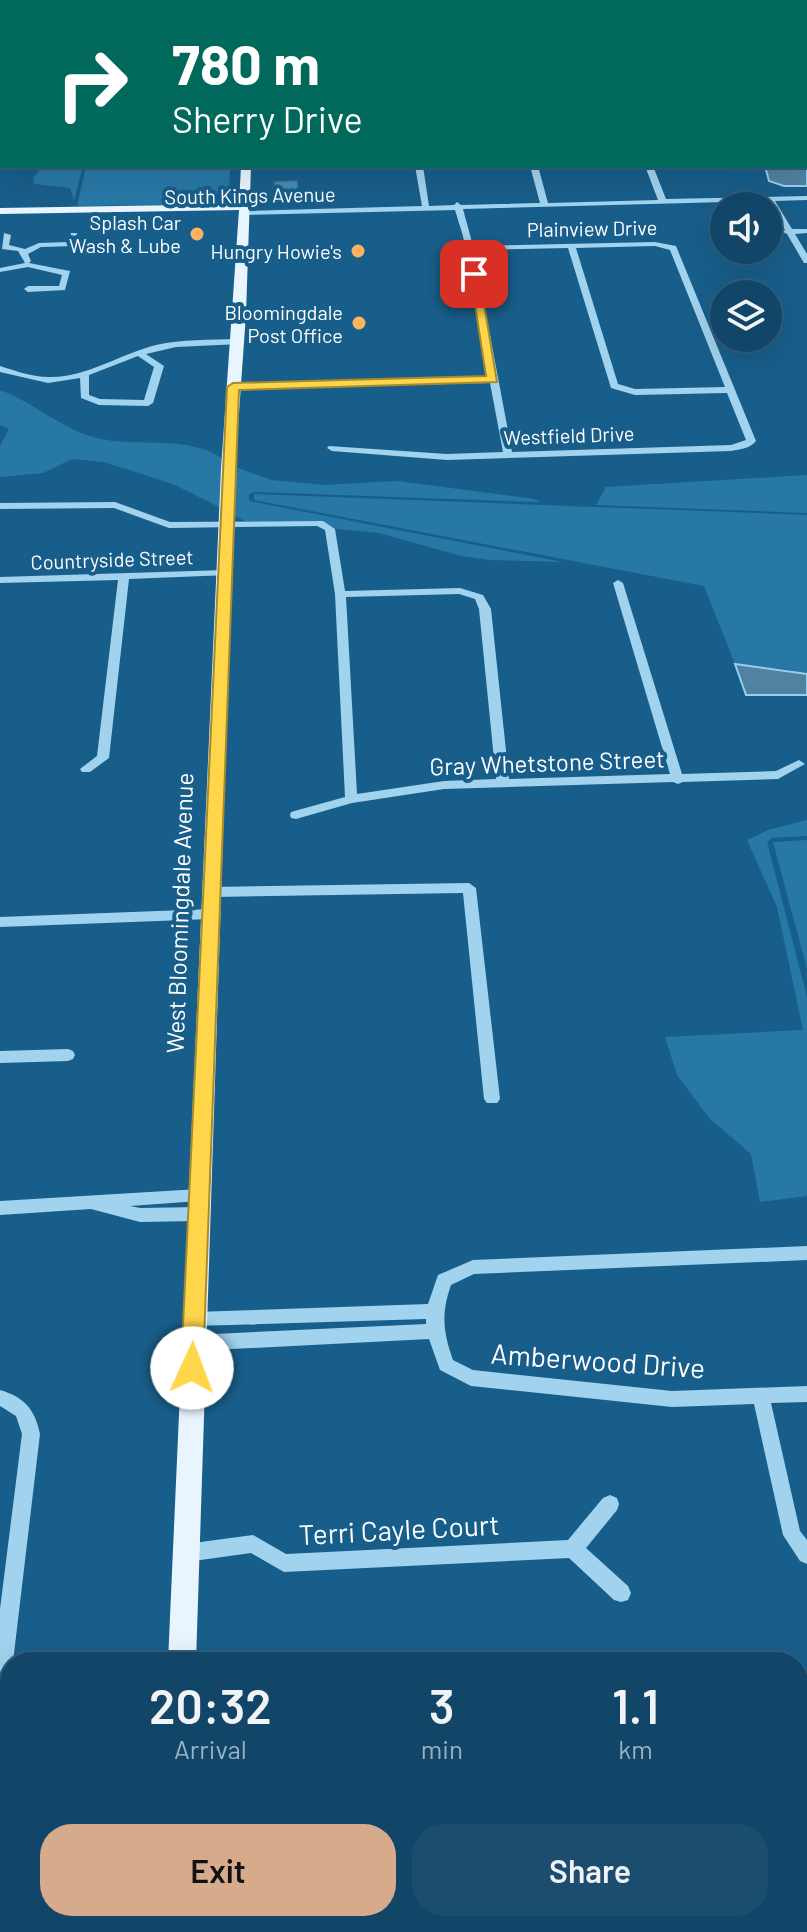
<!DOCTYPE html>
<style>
body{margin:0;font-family:Barlow,sans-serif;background:#1b4d6e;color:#f1f3f6;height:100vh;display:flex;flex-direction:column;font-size:30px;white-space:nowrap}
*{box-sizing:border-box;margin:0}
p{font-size:26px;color:#9cb1c0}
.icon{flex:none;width:44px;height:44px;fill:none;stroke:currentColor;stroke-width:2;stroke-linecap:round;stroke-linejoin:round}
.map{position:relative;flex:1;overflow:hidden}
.details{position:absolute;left:0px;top:1652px;width:808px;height:280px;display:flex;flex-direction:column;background:#124668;border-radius:32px 32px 0 0;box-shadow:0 8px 32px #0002,0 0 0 2px #315e7c}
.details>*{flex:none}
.guide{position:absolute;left:0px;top:0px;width:808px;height:168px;box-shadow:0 8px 32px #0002,0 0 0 2px #315e7c;background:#00695c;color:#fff;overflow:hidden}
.buttons{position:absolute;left:710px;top:192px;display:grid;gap:16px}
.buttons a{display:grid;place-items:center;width:72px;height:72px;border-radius:50%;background:#124668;box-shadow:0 8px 32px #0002,0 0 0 2px #315e7c;font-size:40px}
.pin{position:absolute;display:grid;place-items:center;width:68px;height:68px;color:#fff;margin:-34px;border-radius:16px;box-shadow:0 4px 12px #0006}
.me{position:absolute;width:88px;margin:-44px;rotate:2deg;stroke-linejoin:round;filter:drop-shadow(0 0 6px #0008)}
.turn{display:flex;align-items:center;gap:28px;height:168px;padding:0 40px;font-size:36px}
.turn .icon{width:104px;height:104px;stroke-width:2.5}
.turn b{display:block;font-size:56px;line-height:68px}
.eta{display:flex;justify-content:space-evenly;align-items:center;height:136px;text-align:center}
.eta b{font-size:48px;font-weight:600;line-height:56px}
.primary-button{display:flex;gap:16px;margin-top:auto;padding:16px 40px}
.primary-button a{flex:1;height:92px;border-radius:32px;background:#d6ab8b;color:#111;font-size:32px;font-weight:600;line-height:92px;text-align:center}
.primary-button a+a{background:#1b4d6e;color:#f1f3f6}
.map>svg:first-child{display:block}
</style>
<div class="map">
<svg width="807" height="1932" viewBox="0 0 807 1932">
<rect width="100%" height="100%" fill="#185e8a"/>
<g fill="#2878a6">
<polygon points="43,166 83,166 74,201 70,188 34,184 33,178"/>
<polygon points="86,166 230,166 229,199 216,204 77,206"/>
<path d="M0,390C34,402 65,432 101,439C139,447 190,435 223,459L221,508L173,484L104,462L72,459L43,473L0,477V446L9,429L0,425Z"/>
<polygon points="235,467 271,480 324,485 397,481 534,499 540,502 255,492 249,494 249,501 563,562 490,560 461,556 379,533 336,529 319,521 245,521 233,515"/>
<polygon points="807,475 807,513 596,505 606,487"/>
<polygon points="254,494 807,515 807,676 790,670 735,664 704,586 254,500"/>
<polygon points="807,820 807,836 772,838 767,842 807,997 807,1196 760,1202 751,1154 710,1119 677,1075 665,1037 803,1030 777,907 747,840 768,830"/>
<polygon points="807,840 807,969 773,842"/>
</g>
<g fill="#5183a1" stroke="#94cff0" stroke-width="2">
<polygon points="807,147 807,186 784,186 769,181 765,166 806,166"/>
<polygon points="735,664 807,674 807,695 746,695"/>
</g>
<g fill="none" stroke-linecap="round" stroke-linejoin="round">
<g fill="#a1d2ee" fill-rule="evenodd">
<polygon points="554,0 560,0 553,2"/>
<rect x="0" y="52" width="2" height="4"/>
<rect x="806" y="53" width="1" height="4"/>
<polygon points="0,64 2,65 2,69 0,68"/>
<rect x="806" y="86" width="1" height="4"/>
<polygon points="0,100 2,100 0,105"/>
<polygon points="0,158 2,158 0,163"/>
<path d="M415,166H423L429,206L454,205L457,202L461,205L540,203L530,166H538L548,203L658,200L645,166H653L666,199L807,196V200L775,201L792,229H807V233L795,234L807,254V263H804L787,234L783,232L785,230L768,201L463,209L473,246L655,242L676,246L756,441C749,449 741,449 731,451L447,460L332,451L327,448L329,446L447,454L503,452L490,383L230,389V385L233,384L489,377L463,236L455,210L244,215L240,213L244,211L422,206ZM655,246L670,250L725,387L635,389L618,384L576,248ZM568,248L611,388L635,395L727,393L746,440L731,445L512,452L474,250Z"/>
<polygon points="4,233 11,235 9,245 25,249 39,243 69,242 71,233 77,233 75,246 41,247 28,254 31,261 29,263 70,271 65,290 28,292 24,289 28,286 59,286 62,275 28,267 0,272 0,268 25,263 18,251 2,249"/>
<path d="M237,339L241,342L240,344L176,347L146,354L164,366L153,403L148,406L99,405L81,398L80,378L48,383L0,372V366C16,371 32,377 49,377C86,378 120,354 156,345C182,339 210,340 237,339ZM138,356L154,367L144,400L100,399L89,395V375Z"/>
<path d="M115,502L170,522L323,521L335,529L345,591L460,588L483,595L491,609L509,779L670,774L613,583L618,580L623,583L682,774L776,771L799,760L805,764L778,779L683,782L678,784L673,782L444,789L352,803L296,819L291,818L290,815L291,812L345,797L335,594L325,530L317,526L169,528L114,508L0,509V503ZM459,594L475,599L479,609L496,779L444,781L357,794L346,597Z"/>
<polygon points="225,570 230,573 229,575 129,579 109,758 90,772 82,772 80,769 97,756 118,580 0,583 0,577"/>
<polygon points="469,883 476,888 500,1099 497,1103 487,1103 484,1099 463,893 212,897 205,892 212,887"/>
<polygon points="211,909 218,914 211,919 0,927 0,917"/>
<polygon points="68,1049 73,1051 75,1055 73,1059 68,1061 0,1063 0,1051"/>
<polygon points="199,1189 205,1190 207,1195 205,1200 199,1201 130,1206 140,1208 198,1207 204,1209 206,1214 204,1219 198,1221 140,1222 91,1209 0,1215 0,1201"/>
<path d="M807,1246V1260L474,1274L451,1285C441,1313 443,1332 453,1360L473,1370L672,1391L807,1386V1402L771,1403L800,1531L807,1540V1564L800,1561L783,1535L754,1404L672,1407L471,1386L440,1370L429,1339L193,1351L187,1348L184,1343L187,1338L193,1335L426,1324V1319L194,1326L188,1324L186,1319L188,1314L194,1312L428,1304L438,1275L473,1260Z"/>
<path d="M0,1390C24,1397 35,1409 40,1434L13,1662H10L9,1679L2,1682L0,1681V1609L22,1434L16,1416L0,1406Z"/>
<polygon points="610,1495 617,1498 619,1504 617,1510 586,1548 628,1586 631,1593 628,1600 621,1602 614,1600 569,1558 284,1572 251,1553 186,1562 179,1559 177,1553 179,1547 186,1544 253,1535 286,1554 568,1540 603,1498"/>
<rect x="798" y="1805" width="9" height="22"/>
<rect x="382" y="1922" width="22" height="10"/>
<polygon points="702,1922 724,1922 726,1932 704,1932"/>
</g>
<g fill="#e8f5ff" fill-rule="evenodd">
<rect x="246" y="0" width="8" height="2"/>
<polygon points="241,166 251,166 246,314 235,469 196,1662 168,1662 221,469 239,210 0,214 0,208 239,204"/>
<rect x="160" y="1922" width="32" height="10"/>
</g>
</g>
<polygon fill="#3b789b" points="298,180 299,198 275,199 274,181"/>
<polygon fill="#458bb4" stroke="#30617e" stroke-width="2" points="298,180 299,195 274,195 274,181"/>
<polygon fill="#ffd54a" stroke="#a68a30" stroke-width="2" points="470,272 479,274 497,382 239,390 203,1368 200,1376 192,1378 184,1376 181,1368 227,387 233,383 486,376"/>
<g fill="#ffb35e" stroke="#185e8a" stroke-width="3">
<circle cx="197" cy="234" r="8"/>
<circle cx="358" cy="251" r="8"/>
<circle cx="359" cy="323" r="8"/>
</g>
<g text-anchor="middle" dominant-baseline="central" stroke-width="8" stroke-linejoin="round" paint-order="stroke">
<g font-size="20" fill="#fff" stroke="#185e8a">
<text transform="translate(250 195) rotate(-1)">South Kings Avenue</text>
<text transform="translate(592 228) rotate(-1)">Plainview Drive</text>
<text transform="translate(569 435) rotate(-2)">Westfield Drive</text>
<text transform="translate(112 559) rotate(-2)">Countryside Street</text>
</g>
<g font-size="20" fill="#fff" stroke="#185e8a" text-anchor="end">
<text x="181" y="222">Splash Car<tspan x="181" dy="23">Wash &amp; Lube</tspan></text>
<text x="342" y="251">Hungry Howie's</text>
<text x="343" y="312">Bloomingdale<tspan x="343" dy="23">Post Office</tspan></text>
</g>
<g font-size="24" fill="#fff" stroke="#185e8a">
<text transform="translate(547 762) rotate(-2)">Gray Whetstone Street</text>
<text transform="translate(179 913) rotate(-88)">West Bloomingdale Avenue</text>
</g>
<g font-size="28" fill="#fff" stroke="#185e8a">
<text transform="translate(598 1360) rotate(4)">Amberwood Drive</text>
<text transform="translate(399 1529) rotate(-3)">Terri Cayle Court</text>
</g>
</g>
</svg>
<div class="buttons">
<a><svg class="icon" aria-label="sound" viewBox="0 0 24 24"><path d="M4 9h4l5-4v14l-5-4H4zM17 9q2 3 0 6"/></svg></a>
<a><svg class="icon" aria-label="layers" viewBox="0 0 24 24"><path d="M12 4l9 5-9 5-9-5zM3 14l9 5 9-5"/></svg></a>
</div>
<div class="pin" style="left:474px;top:274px;background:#d93025"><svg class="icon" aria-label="arrive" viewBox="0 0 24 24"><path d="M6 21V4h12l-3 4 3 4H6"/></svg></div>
<svg class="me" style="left:192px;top:1368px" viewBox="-20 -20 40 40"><circle r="19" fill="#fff"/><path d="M0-13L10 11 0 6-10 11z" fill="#ffd54a"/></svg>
<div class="guide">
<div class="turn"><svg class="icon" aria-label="right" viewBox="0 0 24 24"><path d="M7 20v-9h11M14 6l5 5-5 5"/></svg><div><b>780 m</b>Sherry Drive</div></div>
</div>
<section class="details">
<div class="eta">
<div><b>20:32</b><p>Arrival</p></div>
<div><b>3</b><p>min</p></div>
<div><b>1.1</b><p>km</p></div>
</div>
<div class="primary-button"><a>Exit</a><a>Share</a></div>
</section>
</div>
